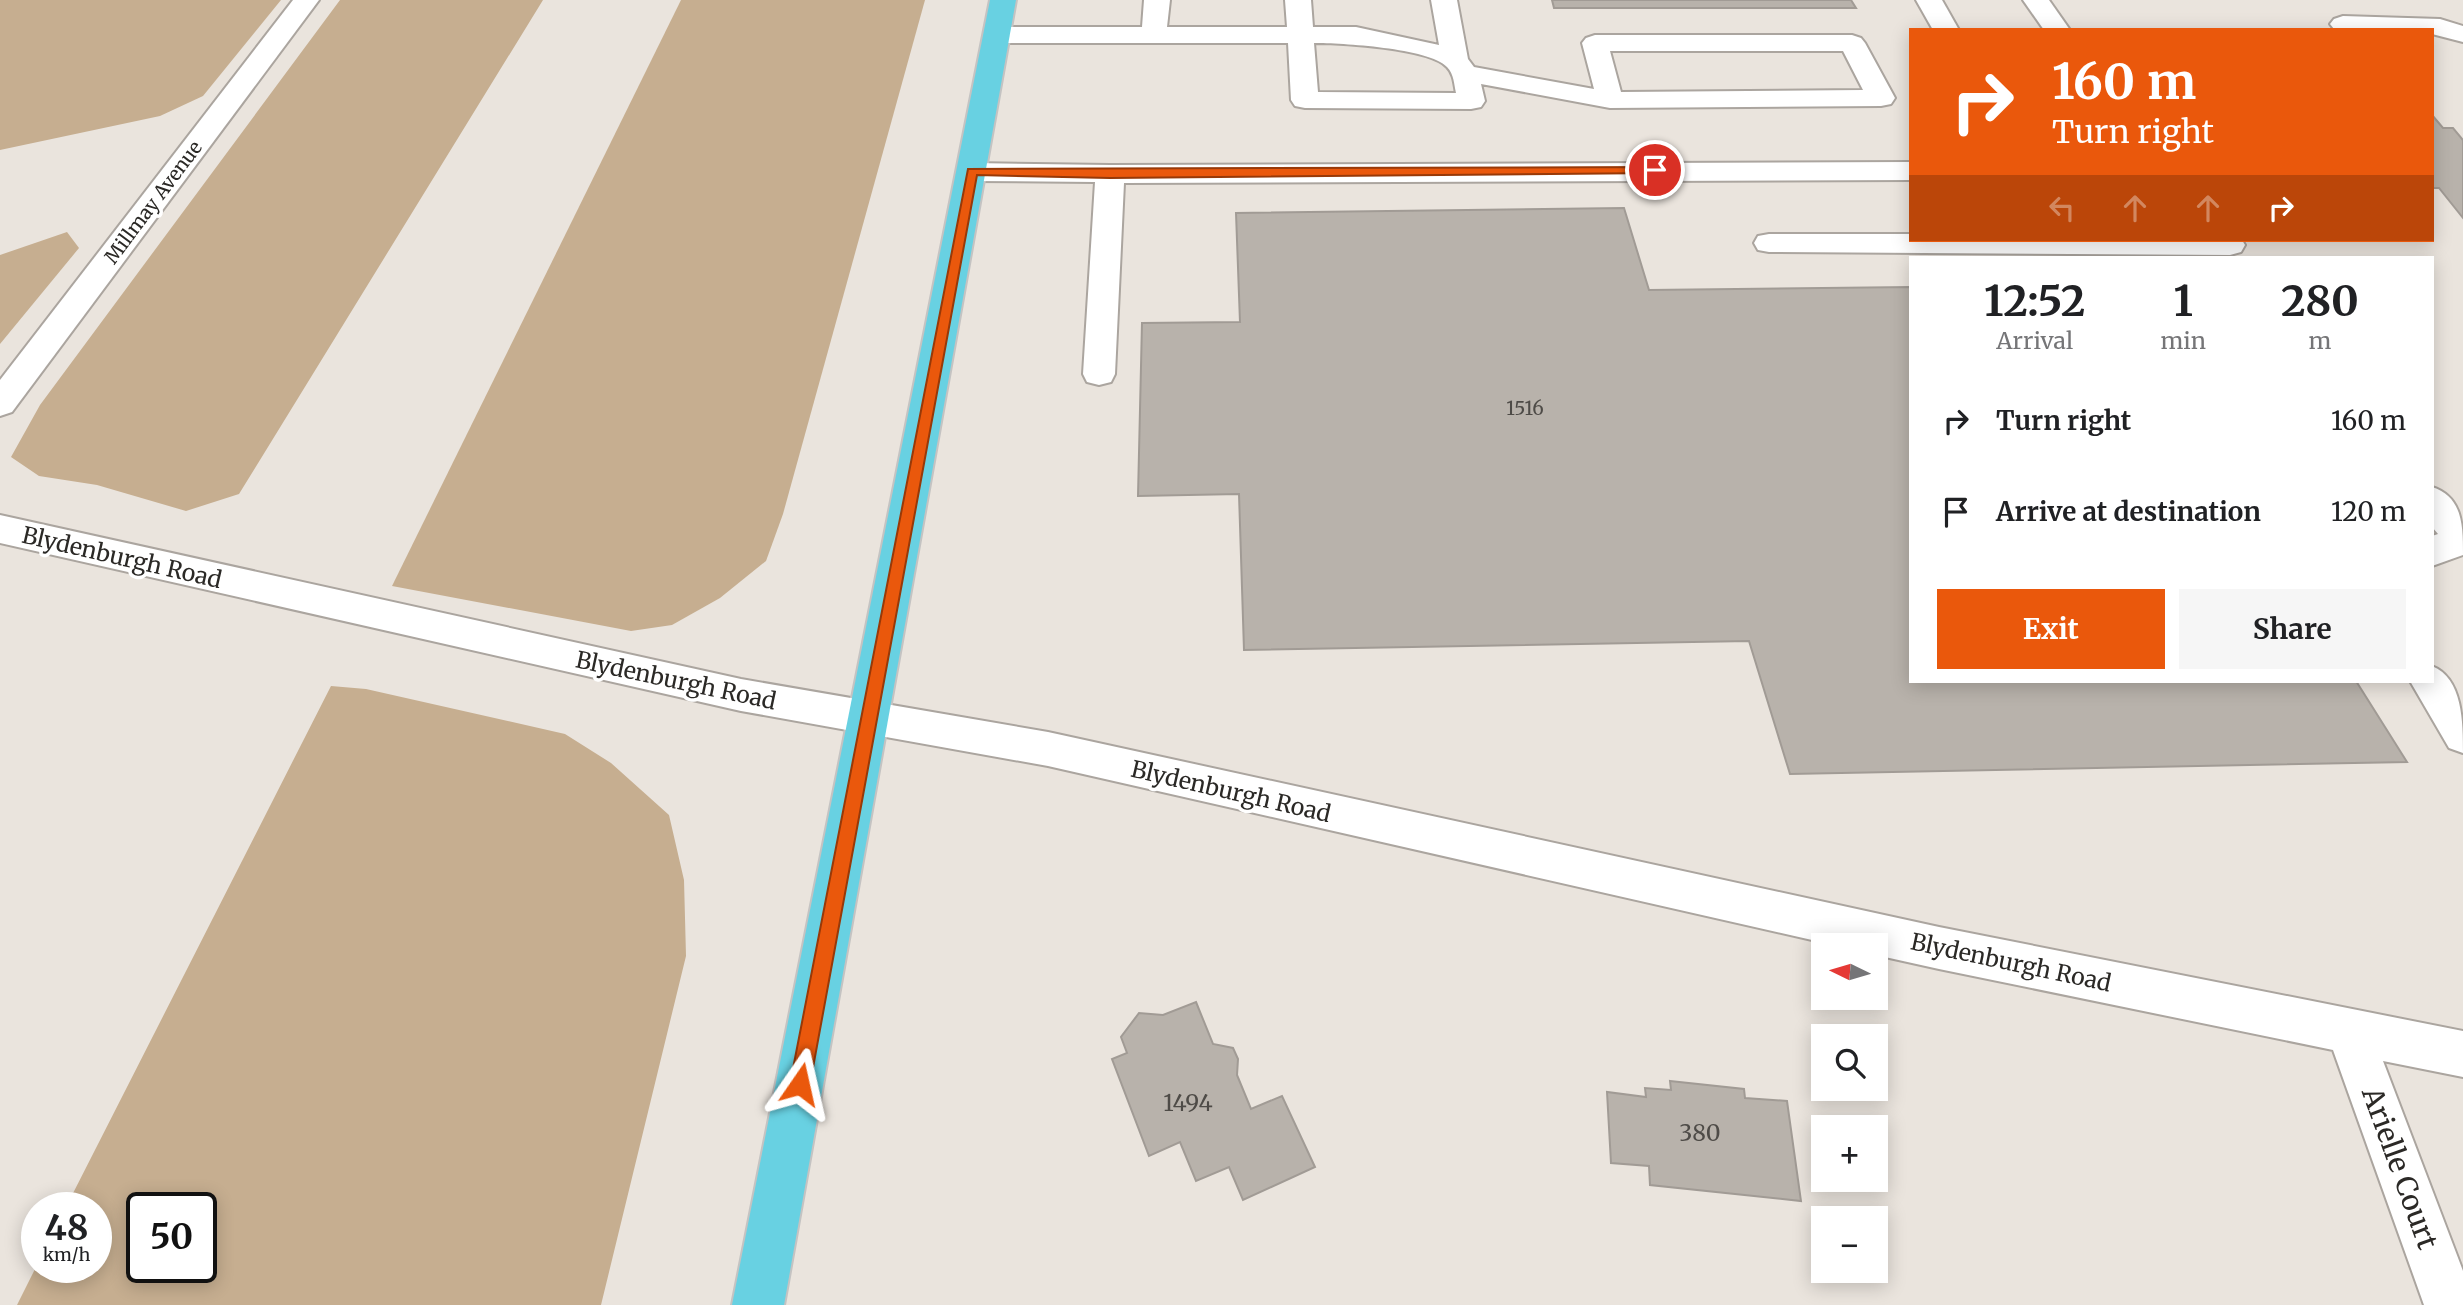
<!DOCTYPE html>
<meta charset="utf-8">
<style>
body{margin:0;font-family:Merriweather,serif;background:#f6f6f6;color:#202124;height:100vh;display:flex;flex-direction:column;font-size:26px;white-space:nowrap}
*{box-sizing:border-box;margin:0}
p{font-size:23px;color:#757577}
.icon{flex:none;width:38px;height:38px;fill:none;stroke:currentColor;stroke-width:2;stroke-linecap:round;stroke-linejoin:round}
.map{position:relative;flex:1;overflow:hidden}
.drawer{position:absolute;left:1909px;top:256px;width:525px;height:427px;display:flex;flex-direction:column;background:#fff;border-radius:0px;box-shadow:0 4px 18px #0003}
.drawer>*{flex:none}
.banner{position:absolute;left:1909px;top:28px;width:525px;height:214px;border-radius:0px;box-shadow:0 4px 18px #0003;background:#ea580c;color:#fff;overflow:hidden}
.needle{width:46px;rotate:275deg}
.buttons{position:absolute;left:1811px;top:933px;display:grid;gap:14px}
.buttons a{display:grid;place-items:center;width:77px;height:77px;border-radius:0px;background:#fff;box-shadow:0 4px 18px #0003;font-size:35px}
.speed{position:absolute;left:21px;top:1192px;display:flex;gap:14px;font-size:35px;font-weight:700;text-align:center}
.speed>*{display:grid;place-content:center;width:91px;height:91px;border-radius:50%;background:#fff;box-shadow:0 4px 18px #0003;line-height:1}
.speed small{font-size:18px;font-weight:400}
.speed .limit{border:4px solid #111;border-radius:10px;background:#fff;color:#111}
.pin{position:absolute;display:grid;place-items:center;width:60px;height:60px;color:#fff;margin:-30px;border:4px solid #fff;border-radius:50%;box-shadow:0 2px 7px #0007}
.me{position:absolute;width:77px;margin:-38px;rotate:11deg;stroke-linejoin:round;filter:drop-shadow(0 0 5px #0008)}
.turn{display:flex;align-items:center;gap:24px;height:147px;padding:0 28px;font-size:32px}
.turn .icon{width:91px;height:91px;stroke-width:2.5}
.turn b{display:block;font-size:49px;line-height:60px}
.lanes{display:flex;align-items:center;height:66px;padding:0 28px;background:#0003;justify-content:center;gap:35px;direction:ltr}
.lanes .off{opacity:.35}
.eta{display:flex;justify-content:space-evenly;align-items:center;height:119px;text-align:center}
.eta b{font-size:42px;font-weight:700;line-height:49px}
.button{display:flex;gap:14px;margin-top:auto;padding:14px 28px}
.button a{flex:1;height:80px;border-radius:0px;background:#ea580c;color:#fff;font-size:28px;font-weight:700;line-height:80px;text-align:center}
.button a+a{background:#f6f6f6;color:#202124}
ul{padding:0;list-style:none}
li{display:flex;align-items:center;gap:21px;height:91px;padding:0 28px}
li div{flex:1}
li b{display:block;font-size:26px}
li em{font-style:normal}
.map>svg:first-child{display:block}
</style>
<div class="map">
<svg width="2463" height="1305" viewBox="0 0 2463 1305">
<rect width="100%" height="100%" fill="#eae4dd"/>
<g fill="#c6ae90" fill-rule="evenodd">
<polygon points="0,0 281,0 203,96 160,116 0,150"/>
<polygon points="340,0 543,0 239,494 186,511 97,485 39,476 11,457 40,405"/>
<polygon points="681,0 925,0 783,514 766,561 720,598 672,625 631,631 392,586"/>
<polygon points="67,232 79,248 0,344 0,255"/>
<path d="M331,686L366,689L565,734L611,763L669,815L684,880L686,956L601,1305H17L37,1265L96,1267V1208L66,1207ZM142,1208H201V1267H142Z"/>
</g>
<g fill="#b8b2ab" stroke="#a19b95" stroke-width="2">
<polygon points="1552,0 1851,0 1856,8 1554,8"/>
<polygon points="2432,115 2443,128 2453,128 2463,140 2463,218 2439,188 2432,188"/>
<polygon points="1624,208 1649,290 1911,287 1911,681 2356,681 2407,762 1790,774 1749,641 1244,650 1239,494 1138,496 1142,323 1240,322 1236,213"/>
<polygon points="1196,1002 1213,1044 1233,1048 1238,1059 1237,1075 1251,1109 1282,1096 1315,1167 1243,1200 1229,1167 1196,1181 1180,1142 1149,1156 1112,1059 1127,1053 1121,1037 1139,1013 1163,1015"/>
<polygon points="1670,1081 1744,1089 1745,1098 1787,1101 1801,1201 1650,1185 1649,1166 1611,1163 1607,1092 1646,1097 1645,1088 1671,1090"/>
</g>
<g fill="none" stroke-linecap="round" stroke-linejoin="round">
<g stroke="#aba59f" stroke-width="4">
<g id="minor">
<polygon points="293,0 319,0 12,412 0,416 0,380"/>
<path d="M1144,0H1170L1167,27H1287L1285,0H1311L1313,27H1356L1439,45L1431,0H1457L1468,59L1474,67L1594,89L1582,43L1586,38L1595,35H1852L1861,38L1865,43L1895,98L1891,104L1881,106L1610,108L1481,84L1485,101L1481,107L1471,109L1305,108L1295,106L1291,100L1288,43H997L988,40L984,35L988,30L997,27H1142ZM1314,43C1341,43 1429,48 1447,67C1454,74 1454,84 1456,93L1318,92ZM1610,51H1843L1863,90L1621,92Z"/>
<polygon points="1916,0 1942,0 1959,30 1933,30"/>
<polygon points="2023,0 2049,0 2070,30 2044,30"/>
<polygon points="2343,16 2440,19 2463,26 2463,42 2432,34 2432,30 2334,29 2330,24 2334,19"/>
<polygon points="1911,162 1911,180 1124,183 1115,374 1111,382 1099,385 1087,382 1083,374 1095,182 972,181 962,178 958,172 962,166 972,163 1110,165"/>
<polygon points="1769,234 1911,234 1911,240 2242,240 2245,245 2241,252 2230,255 1769,252 1758,250 1754,243 1758,236"/>
<path d="M2432,487C2463,497 2463,526 2463,555L2432,566V536L2438,534L2432,527Z"/>
<polygon points="0,515 741,679 1048,732 1939,927 2463,1031 2463,1077 2383,1061 2463,1271 2463,1305 2424,1305 2333,1050 1939,969 1876,955 1876,945 1834,945 1048,766 741,711 0,543"/>
<path d="M2432,666C2463,678 2463,723 2463,753L2449,748L2410,681H2432Z"/>
</g>
</g>
<g stroke="#c4c3c2" stroke-width="4">
<polygon id="major" points="990,0 1016,0 784,1305 732,1305"/>
</g>
<use href="#minor" fill="#fff" fill-rule="evenodd"/>
<use href="#major" fill="#68d1e2" fill-rule="evenodd"/>
</g>
<polygon fill="#ea580c" stroke="#983908" stroke-width="2" points="1655,167 1661,170 1659,173 1110,178 977,175 810,1084 807,1091 800,1094 793,1091 790,1084 968,169"/>
<g text-anchor="middle" dominant-baseline="central" stroke-width="7" stroke-linejoin="round" paint-order="stroke">
<g font-size="19" fill="#2b2926" stroke="#fff">
<text transform="translate(153 202) rotate(-53)">Millmay Avenue</text>
</g>
<g font-size="19" fill="#4e4b47">
<text x="1525" y="408">1516</text>
</g>
<g font-size="23" fill="#2b2926" stroke="#fff">
<text transform="translate(122 557) rotate(13)">Blydenburgh Road</text>
<text transform="translate(676 680) rotate(12)">Blydenburgh Road</text>
<text transform="translate(1231 791) rotate(13)">Blydenburgh Road</text>
<text transform="translate(2011 962) rotate(12)">Blydenburgh Road</text>
</g>
<g font-size="23" fill="#4e4b47">
<text x="1188" y="1102">1494</text>
<text x="1700" y="1132">380</text>
</g>
<g font-size="28" fill="#2b2926" stroke="#fff">
<text transform="translate(2400 1168) rotate(70)">Arielle Court</text>
</g>
</g>
</svg>
<div class="buttons">
<a><svg class="needle" viewBox="-14 -14 28 28"><path d="M0-13l5 13h-10z" fill="#e53935"/><path d="M0 13l5-13h-10z" fill="#757577"/></svg></a>
<a><svg class="icon" aria-label="search" viewBox="0 0 24 24"><circle cx="10" cy="10" r="6"/><path d="M15 15l6 6"/></svg></a>
<a>+</a>
<a>−</a>
</div>
<div class="speed"><div>48<small>km/h</small></div><div class="limit">50</div></div>
<div class="pin" style="left:1655px;top:170px;background:#d93025"><svg class="icon" aria-label="arrive" viewBox="0 0 24 24"><path d="M6 21V4h12l-3 4 3 4H6"/></svg></div>
<svg class="me" style="left:800px;top:1084px" viewBox="-20 -20 40 40"><path d="M0-17L14 15 0 8-14 15z" fill="#ea580c" stroke="#fff" stroke-width="4"/></svg>
<div class="banner">
<div class="turn"><svg class="icon" aria-label="right" viewBox="0 0 24 24"><path d="M7 20v-9h11M14 6l5 5-5 5"/></svg><div><b>160 m</b>Turn right</div></div>
<div class="lanes"><svg class="icon off" aria-label="left" viewBox="0 0 24 24"><path d="M17 20v-9H6M10 6l-5 5 5 5"/></svg><svg class="icon off" aria-label="ahead" viewBox="0 0 24 24"><path d="M12 20V5M6 11l6-6 6 6"/></svg><svg class="icon off" aria-label="ahead" viewBox="0 0 24 24"><path d="M12 20V5M6 11l6-6 6 6"/></svg><svg class="icon" aria-label="right" viewBox="0 0 24 24"><path d="M7 20v-9h11M14 6l5 5-5 5"/></svg></div>
</div>
<section class="drawer">
<div class="eta">
<div><b>12:52</b><p>Arrival</p></div>
<div><b>1</b><p>min</p></div>
<div><b>280</b><p>m</p></div>
</div>
<ul>
<li><svg class="icon" aria-label="right" viewBox="0 0 24 24"><path d="M7 20v-9h11M14 6l5 5-5 5"/></svg><div><b>Turn right</b></div><em>160 m</em></li>
<li><svg class="icon" aria-label="arrive" viewBox="0 0 24 24"><path d="M6 21V4h12l-3 4 3 4H6"/></svg><div><b>Arrive at destination</b></div><em>120 m</em></li>
</ul>
<div class="button"><a>Exit</a><a>Share</a></div>
</section>
</div>
